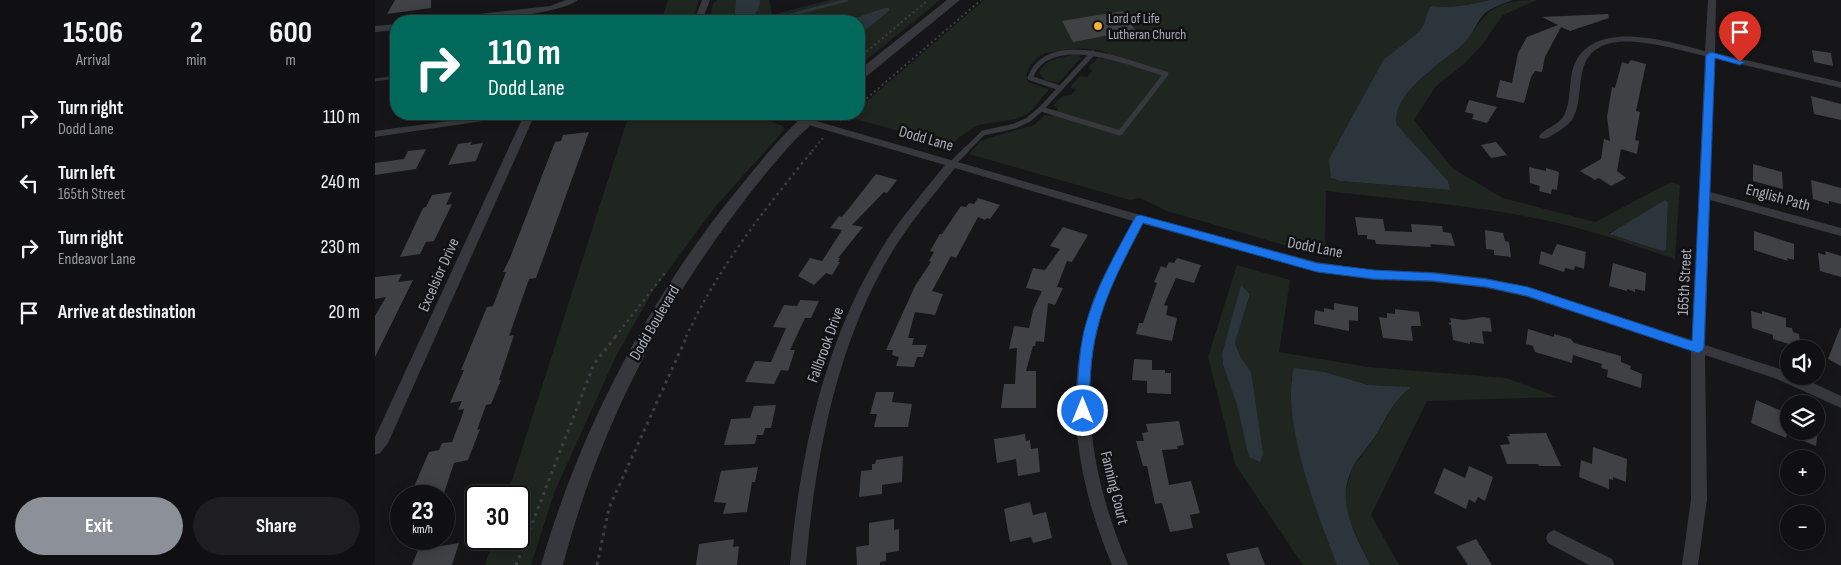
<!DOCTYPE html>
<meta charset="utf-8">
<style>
body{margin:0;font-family:"Sofia Sans Condensed",sans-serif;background:#1e1e20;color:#f1f3f6;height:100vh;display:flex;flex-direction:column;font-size:19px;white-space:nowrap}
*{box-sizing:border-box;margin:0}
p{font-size:16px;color:#9c9d9f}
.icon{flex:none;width:28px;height:28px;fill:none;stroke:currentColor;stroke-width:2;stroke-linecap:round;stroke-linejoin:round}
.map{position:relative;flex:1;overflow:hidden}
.panel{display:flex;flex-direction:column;background:#101012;width:375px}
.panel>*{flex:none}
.banner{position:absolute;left:15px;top:15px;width:475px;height:105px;border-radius:20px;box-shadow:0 2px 12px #0003,0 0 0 1px #303032;background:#00695c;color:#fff;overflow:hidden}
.tools{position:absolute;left:1405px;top:340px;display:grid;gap:10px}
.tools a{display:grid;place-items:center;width:45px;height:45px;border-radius:50%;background:#101012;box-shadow:0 2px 12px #0003,0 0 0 1px #303032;font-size:25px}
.speed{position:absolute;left:15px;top:485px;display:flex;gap:10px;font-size:25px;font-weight:700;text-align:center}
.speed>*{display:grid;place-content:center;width:65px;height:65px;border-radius:50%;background:#101012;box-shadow:0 2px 12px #0003,0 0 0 1px #303032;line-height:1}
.speed small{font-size:12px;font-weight:400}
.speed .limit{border:2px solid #111;border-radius:8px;background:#fff;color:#111}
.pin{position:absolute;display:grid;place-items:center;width:42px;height:42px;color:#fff;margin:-51px -21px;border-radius:50% 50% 50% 0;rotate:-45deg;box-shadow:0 0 5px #0007}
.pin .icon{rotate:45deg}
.me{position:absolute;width:55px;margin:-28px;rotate:0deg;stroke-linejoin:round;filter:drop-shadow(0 0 4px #0008)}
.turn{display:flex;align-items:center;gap:18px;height:105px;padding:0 15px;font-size:22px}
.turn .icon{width:65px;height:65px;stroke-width:2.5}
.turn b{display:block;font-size:35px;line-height:42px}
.eta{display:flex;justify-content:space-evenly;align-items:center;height:85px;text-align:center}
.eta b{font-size:30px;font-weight:700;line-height:35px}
.primary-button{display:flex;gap:10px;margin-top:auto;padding:10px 15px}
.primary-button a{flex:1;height:58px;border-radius:30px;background:#8c9099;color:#fff;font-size:20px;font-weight:700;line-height:58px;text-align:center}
.primary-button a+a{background:#1e1e20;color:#f1f3f6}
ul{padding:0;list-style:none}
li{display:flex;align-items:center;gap:15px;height:65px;padding:0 15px}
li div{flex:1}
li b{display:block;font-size:19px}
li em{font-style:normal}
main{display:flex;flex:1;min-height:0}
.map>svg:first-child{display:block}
</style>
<main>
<section class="panel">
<div class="eta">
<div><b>15:06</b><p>Arrival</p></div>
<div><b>2</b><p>min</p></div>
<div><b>600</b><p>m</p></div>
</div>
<ul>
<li><svg class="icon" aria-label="right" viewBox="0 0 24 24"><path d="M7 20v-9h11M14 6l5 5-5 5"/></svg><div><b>Turn right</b><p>Dodd Lane</p></div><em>110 m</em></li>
<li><svg class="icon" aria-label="left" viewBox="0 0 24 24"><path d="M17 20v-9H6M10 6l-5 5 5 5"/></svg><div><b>Turn left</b><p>165th Street</p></div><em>240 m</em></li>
<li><svg class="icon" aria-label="right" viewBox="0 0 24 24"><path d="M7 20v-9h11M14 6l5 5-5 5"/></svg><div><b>Turn right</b><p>Endeavor Lane</p></div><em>230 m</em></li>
<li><svg class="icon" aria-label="arrive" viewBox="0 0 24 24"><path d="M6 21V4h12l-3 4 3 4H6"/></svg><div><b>Arrive at destination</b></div><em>20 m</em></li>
</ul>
<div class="primary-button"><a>Exit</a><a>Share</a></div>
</section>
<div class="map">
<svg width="1466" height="565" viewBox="0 0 1466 565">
<rect width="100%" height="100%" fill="#161618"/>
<g fill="#1e261f" fill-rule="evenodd">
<polygon points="293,0 324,0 318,21 286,21"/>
<polygon points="342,0 394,0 397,15 455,0 565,0 484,66 484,21 334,21 338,4"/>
<path d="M609,0H1115C1095,5 1078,8 1057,6L1054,8L1049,24L1044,32L1009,59L956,178L966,181L1074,190L1073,181L1022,125C1022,122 1020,118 1021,114C1027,88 1070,61 1089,43C1101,31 1106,15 1122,7C1135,0 1148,0 1162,0L1128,15L1107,45L1088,65L1061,86L1039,120L1077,168L1128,198L1220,222L1296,182L1305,185L1300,259C1263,247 1225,233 1187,224C1110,206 1030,200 951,191L950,254L916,247L792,211L765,198L755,200L594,154L605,142L614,138L659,125L670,115L677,116L683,109L678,105L688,96L696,95L701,89L696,88V86L705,76L712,77L717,71L713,68L723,57L728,59L733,53C711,45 693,49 670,53C659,59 648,69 653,82L673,89V91L654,113L641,119L603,125L583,138L574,149L564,142L473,117L477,114H484V108ZM1293,202L1291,250L1234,234V233Z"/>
<path d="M698,55H704L706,58L683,83L670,80L664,73C670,59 684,58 698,55Z"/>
<polygon points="254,114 377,114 408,126 410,129 340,207 278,291 242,354 179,493 156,565 110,565 118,539 144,539 144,496 132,496"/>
<path d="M862,265L915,280L904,352L993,367L1131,378L1183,397L1052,401L996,515L1024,565H995L972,515L970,494L976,470L998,440L1026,394L1035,387L993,385L950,372L937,371L916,379C917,389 916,400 917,410C924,464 942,515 962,565H928L860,464L833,357ZM867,286L875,294L860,343L865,356L876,372L862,405L848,365L847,354Z"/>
</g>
<g fill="#2c353c">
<path d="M361,0H385C385,13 371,28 360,15Z"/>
<path d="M1115,0H1138C1129,3 1118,7 1110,13C1102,21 1098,34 1090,42C1070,62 1015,93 1022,125L1073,181L1075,190L966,181L956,178L954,159L1009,59L1044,32L1049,24L1054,8L1057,6C1078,8 1095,5 1115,0Z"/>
<polygon points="510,8 514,8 515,10 484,35 484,21 471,21"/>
<polygon points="1290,200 1293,202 1291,250 1288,251 1234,234"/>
<polygon points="866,285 875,294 860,343 865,356 876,372 888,454 885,462 874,457 862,405 848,365 847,354"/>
<path d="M919,368L950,372L993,385L1036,387C1020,398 1012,417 1002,433C995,446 982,457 976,471C961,505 981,535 995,565H962C943,517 905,418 919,368Z"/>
</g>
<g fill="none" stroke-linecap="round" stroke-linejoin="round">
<g stroke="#2c353c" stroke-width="3">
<polyline points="393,21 472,0"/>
<polyline points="0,80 21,77"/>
</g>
</g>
<g fill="#404145">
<polygon points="20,0 56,0 56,8 12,14"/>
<polygon points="748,11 760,30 698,42 687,21"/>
<polygon points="1233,14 1234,18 1195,31 1186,27 1170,57 1167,72 1160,71 1156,77 1149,103 1121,97 1125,80 1137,83 1143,53 1152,37 1183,25 1167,17"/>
<polygon points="1437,50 1456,53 1458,66 1439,62"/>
<polygon points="1256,60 1271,64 1261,111 1265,112 1260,140 1264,141 1262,154 1246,149 1242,171 1251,178 1236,186 1224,178 1220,180 1205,171 1226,159 1229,139 1235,141 1232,117 1237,87 1240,88 1247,62 1253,64"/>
<polygon points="1436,96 1466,104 1466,120 1439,114"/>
<polygon points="1094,100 1122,107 1112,123 1097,119 1099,114 1090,112"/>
<polygon points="214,132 161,278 154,279 134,336 139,335 124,380 126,380 116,404 111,405 102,430 105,429 93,460 79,463 68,496 35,496 54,452 64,450 67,443 77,442 87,416 89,409 83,410 87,401 75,403 89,370 86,370 112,307 118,306 131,272 128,272 135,258 180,142 186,141 188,135"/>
<polygon points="97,142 95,145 108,143 101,161 73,165 83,144"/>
<polygon points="1121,142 1132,155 1116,158 1106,145"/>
<polygon points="51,149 41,169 0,175 0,163 29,159 33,151"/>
<polygon points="1378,164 1407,172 1408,189 1378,181"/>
<polygon points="1154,167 1171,171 1171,168 1184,172 1182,190 1177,189 1176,194 1164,191 1165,186 1155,183"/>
<polygon points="501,174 522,180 512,193 509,192 477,225 488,227 463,258 465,258 463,262 465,262 457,275 451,273 439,285 423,276 435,258 447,261 451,255 467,230 455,228 464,216 467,217"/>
<polygon points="1436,180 1466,188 1466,204 1454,201 1454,204 1438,199"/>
<polygon points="77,192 71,205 77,204 59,241 51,242 45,254 25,257 48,208 51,207 57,195"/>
<polygon points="603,198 625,205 615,219 612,218 610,220 603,217 581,258 576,256 557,291 568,294 560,315 540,312 533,338 539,338 537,345 552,345 548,357 542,357 539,367 521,366 524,357 517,355 518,350 511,350 540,286 556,262 554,261 559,252 555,251 565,234 567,234 586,206 591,207 594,203 599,204"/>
<polygon points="980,217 1008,219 1010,231 1037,232 1036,224 1067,226 1068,232 1076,233 1080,246 1055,244 1056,247 1001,244 1000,240 992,239 992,235 983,235"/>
<polygon points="688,227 713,235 697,262 692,261 682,287 688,288 680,305 673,303 669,342 661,341 660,346 658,346 651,371 661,371 661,408 626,408 629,384 640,384 642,348 634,349 639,326 654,328 658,310 667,291 651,288 658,268 670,270 685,249 675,246"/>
<polygon points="1110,230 1128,233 1130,241 1134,242 1136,257 1119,255 1119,250 1111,249"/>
<polygon points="1379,231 1419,244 1419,260 1412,258 1413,261 1379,250"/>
<polygon points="1182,244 1211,252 1209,269 1200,266 1199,270 1190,268 1189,272 1164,264 1166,251 1177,255"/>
<polygon points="1450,251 1466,256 1466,277 1445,271 1443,253 1451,255"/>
<polygon points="802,258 826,265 819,283 801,278 789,305 793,306 791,315 802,318 797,341 761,334 764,323 768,323 782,283 779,282 786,266 791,268 794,262 799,263"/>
<polygon points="1238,263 1271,273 1270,291 1260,289 1260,292 1252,289 1252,291 1234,286"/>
<polygon points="27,274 23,282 38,280 0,357 0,316 11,297 0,299 0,277"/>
<polygon points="425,300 444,301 436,318 430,318 415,350 420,350 413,371 406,370 399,384 370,382 380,361 396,362 411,328 398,327 409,305 422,306"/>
<polygon points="959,303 983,307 983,321 974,320 974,331 939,324 940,310 949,312 949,308 959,310"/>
<polygon points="1020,309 1044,312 1046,326 1036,326 1038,341 1008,338 1004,317 1012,318 1012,313 1020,314"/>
<polygon points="1376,311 1387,314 1387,311 1411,318 1411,327 1417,328 1418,332 1424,334 1426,348 1398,339 1398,335 1377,328"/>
<polygon points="1108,317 1115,318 1117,332 1107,331 1109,344 1095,342 1095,344 1078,340 1076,325 1073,324 1076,322 1075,318 1089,320"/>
<polygon points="1465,328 1466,328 1466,366 1453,359"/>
<polygon points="1153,329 1179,337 1179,334 1196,339 1199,343 1246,356 1246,362 1256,366 1255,369 1267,374 1266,388 1232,377 1233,370 1226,368 1227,364 1198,355 1197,363 1160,352 1158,346 1151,344"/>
<polygon points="759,359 777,360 777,370 790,370 790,373 796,373 796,394 772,393 772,381 757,380"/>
<polygon points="501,392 519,392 517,402 537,404 533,427 499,427 502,414 495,414"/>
<polygon points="1381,400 1414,414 1414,431 1443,431 1441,446 1412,434 1411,438 1376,423"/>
<polygon points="401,405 396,428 390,428 388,435 382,435 380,444 349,445 356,419 375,418 379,406"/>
<polygon points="804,421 809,445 802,446 803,449 787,450 794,485 816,481 825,513 815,515 818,528 795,532 787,503 780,504 772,466 768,466 761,441 769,441 767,433 773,432 771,424"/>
<polygon points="1171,433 1186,466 1164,466 1163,464 1132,464 1125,445 1135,444 1132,436 1135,436 1134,434"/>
<polygon points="650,434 651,441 655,440 656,449 663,448 665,472 643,476 641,459 622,463 619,439"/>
<polygon points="1218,447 1252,459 1251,482 1238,477 1238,480 1234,479 1234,489 1204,477 1206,460 1217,464"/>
<polygon points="528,456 527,482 507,485 507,494 484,497 486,471 497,470 497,464 500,464 501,460"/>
<polygon points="1094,466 1118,477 1110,501 1103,497 1100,503 1094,499 1091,509 1059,493 1069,468 1090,478"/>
<polygon points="383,467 380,482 377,482 372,512 348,514 351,503 339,502 346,471"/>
<polygon points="655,502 658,515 671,512 677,538 658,543 656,537 635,542 629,509"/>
<polygon points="519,519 519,530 524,529 524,551 511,553 511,561 505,562 505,565 482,565 481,547 494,545 494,523"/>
<polygon points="359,539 358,547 364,546 362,565 321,565 324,544"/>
<polygon points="1101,539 1117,565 1093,565 1081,547"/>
<polygon points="84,543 77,565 37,565 43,550"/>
<polygon points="883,547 890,565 855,565 851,554"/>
</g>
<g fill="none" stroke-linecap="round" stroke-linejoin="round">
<g stroke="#3d3f44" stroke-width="2" stroke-dasharray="2 3" stroke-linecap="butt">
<polyline points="484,58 553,0"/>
<polyline points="484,105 606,0"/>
<polyline points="465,121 474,114"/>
<polyline points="437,151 449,137"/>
</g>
<g stroke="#3d3f44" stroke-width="2.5" stroke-dasharray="2.5 4" stroke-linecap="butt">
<polyline points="240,337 290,273"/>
<path d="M311,337C343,267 390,209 438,150"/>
</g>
<g stroke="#3d3f44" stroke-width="3" stroke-dasharray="3 4.5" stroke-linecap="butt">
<polyline points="141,565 219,364 241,336"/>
<polyline points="222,565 234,508 312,336"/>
</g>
<g stroke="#37383d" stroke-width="5">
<path d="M666,109L745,133L791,74C756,64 674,28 655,78L685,88"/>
<polyline points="590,151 608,133 640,126 653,120 666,109 718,53"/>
</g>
<polyline stroke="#37383d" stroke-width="6" points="578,163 591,150"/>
<g fill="#37383d" fill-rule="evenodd">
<path d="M191,0H203C185,15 89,23 64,21L68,18L175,6Z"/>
<polygon points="327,0 335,0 327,21 319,21"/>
<path d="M1333,0H1341L1340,53L1466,82V88L1339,58L1335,192L1466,228V236L1335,200L1330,345L1411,371L1414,372V376H1423L1466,396V408L1402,379L1330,355L1332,499L1323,565H1307L1316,499V351L1152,297L1111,288L1058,282L999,280L942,272L768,224C755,251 738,277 729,306C701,395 718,482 753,565H737C702,482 687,394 716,306C726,276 744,249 758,221L580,168C559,194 538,219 520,247C462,340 440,457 431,565H415C425,453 450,336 512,240C529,214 550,190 570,165L403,116L402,114H417L765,215L942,262L999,270L1058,272L1111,278L1153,287L1317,340L1330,56C1302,50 1251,33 1225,47C1197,62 1211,97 1197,120C1192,126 1186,130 1179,134C1174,137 1171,140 1165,138L1164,136C1170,128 1182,126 1188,117C1198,101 1192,78 1201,61C1224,19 1294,42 1330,51Z"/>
<polygon points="21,24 21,30 0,32 0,26"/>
<polygon points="124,114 160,114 13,443 5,453 0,455 0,437 149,115 0,137 0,131"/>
<polygon points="1179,530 1237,559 1239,565 1214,565 1173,543 1171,538 1173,533"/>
</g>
<g fill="#37383d" fill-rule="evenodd">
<polygon points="572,0 585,0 488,79 484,80 484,70"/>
<path d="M431,114H446C439,124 427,132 419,141C397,165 376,191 357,217C280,319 220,442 188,565H166C205,429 277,292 368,183C388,159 407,134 431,114Z"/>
</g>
</g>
<path fill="#1a73e8" stroke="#114b97" d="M1336,52L1370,62L1365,65L1340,58L1329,348L1327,351L1323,353L1152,296L1111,287L1058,281L999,279L942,272L768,223C750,258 731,292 722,330C715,356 715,384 714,411L712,415L708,416L703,415L701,411C703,384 703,357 709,331C719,291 741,252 761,216L765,215L942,263L999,270L1058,273L1111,279L1153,287L1317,341L1331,55Z"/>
<circle fill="#f2b134" stroke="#111113" stroke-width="2" cx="723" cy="26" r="5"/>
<g text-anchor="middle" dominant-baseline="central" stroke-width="5" stroke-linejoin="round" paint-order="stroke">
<g font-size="14" fill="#a8adb8" stroke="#111113" text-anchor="start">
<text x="733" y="18">Lord of Life<tspan x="733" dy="16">Lutheran Church</tspan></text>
</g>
<g font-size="16" fill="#a8adb8" stroke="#111113">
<text transform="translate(551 139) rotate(16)">Dodd Lane</text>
<text transform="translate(1403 198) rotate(15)">English Path</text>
<text transform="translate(940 248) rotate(11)">Dodd Lane</text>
<text transform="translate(64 275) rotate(-66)">Excelsior Drive</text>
<text transform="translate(1310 282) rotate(-87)">165th Street</text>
<text transform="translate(280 323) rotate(-60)">Dodd Boulevard</text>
<text transform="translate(451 345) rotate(-70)">Fallbrook Drive</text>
<text transform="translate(739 488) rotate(76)">Fanning Court</text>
</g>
</g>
</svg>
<div class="tools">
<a><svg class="icon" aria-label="sound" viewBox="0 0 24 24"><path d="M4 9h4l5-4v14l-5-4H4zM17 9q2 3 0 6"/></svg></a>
<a><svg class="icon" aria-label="layers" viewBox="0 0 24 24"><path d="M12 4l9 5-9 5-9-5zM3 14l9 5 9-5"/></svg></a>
<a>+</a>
<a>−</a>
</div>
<div class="speed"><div>23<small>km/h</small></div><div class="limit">30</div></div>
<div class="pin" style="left:1365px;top:62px;background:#d93025"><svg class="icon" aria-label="arrive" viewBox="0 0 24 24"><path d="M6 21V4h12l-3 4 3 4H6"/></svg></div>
<svg class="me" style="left:708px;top:411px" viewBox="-20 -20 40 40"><circle r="17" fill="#1a73e8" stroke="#fff" stroke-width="3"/><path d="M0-11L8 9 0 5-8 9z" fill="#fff"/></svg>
<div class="banner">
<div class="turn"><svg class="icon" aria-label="right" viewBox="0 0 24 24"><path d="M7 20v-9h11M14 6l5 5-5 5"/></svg><div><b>110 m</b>Dodd Lane</div></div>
</div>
</div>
</main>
